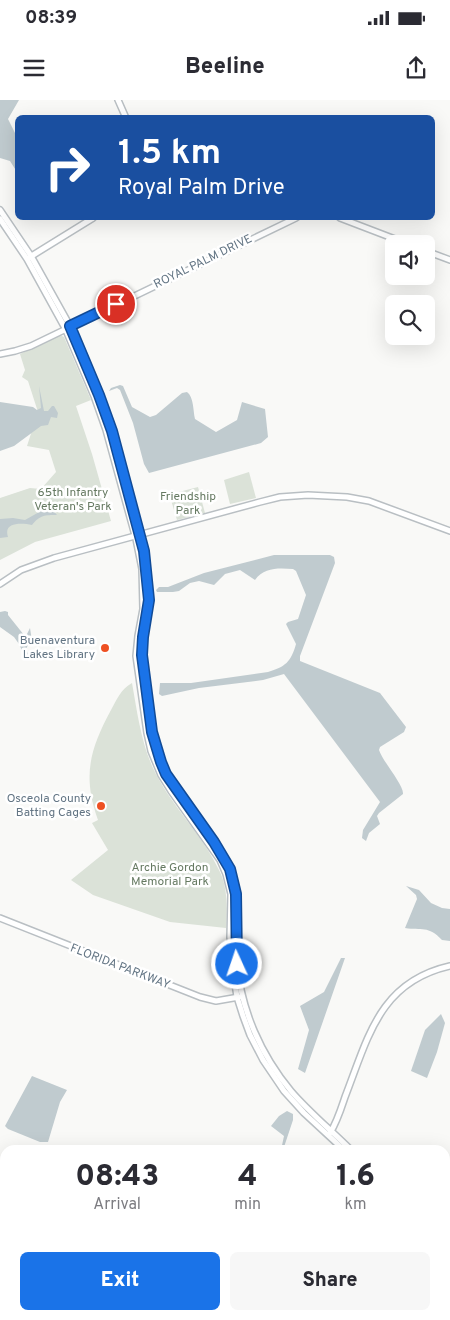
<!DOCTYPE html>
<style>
body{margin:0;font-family:Overpass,sans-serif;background:#f7f7f7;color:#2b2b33;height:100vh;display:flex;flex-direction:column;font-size:19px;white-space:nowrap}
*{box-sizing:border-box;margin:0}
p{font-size:16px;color:#7c7c81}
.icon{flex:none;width:28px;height:28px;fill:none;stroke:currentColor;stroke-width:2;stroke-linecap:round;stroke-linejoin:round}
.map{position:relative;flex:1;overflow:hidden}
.sheet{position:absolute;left:0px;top:1045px;width:450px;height:175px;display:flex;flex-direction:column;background:#fff;border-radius:15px 15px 0 0;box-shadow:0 5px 20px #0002}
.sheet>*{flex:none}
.banner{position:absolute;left:15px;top:15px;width:420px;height:105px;border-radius:8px;box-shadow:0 5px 20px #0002;background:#1a4fa0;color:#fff;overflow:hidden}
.fabs{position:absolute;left:385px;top:135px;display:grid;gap:10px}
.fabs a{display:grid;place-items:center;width:50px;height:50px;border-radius:8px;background:#fff;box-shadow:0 5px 20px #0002;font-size:25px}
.pin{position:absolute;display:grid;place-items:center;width:42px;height:42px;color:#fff;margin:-21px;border:2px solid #fff;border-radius:50%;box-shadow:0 1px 5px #0007}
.me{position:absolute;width:55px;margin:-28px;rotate:357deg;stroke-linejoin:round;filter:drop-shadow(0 0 4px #0008)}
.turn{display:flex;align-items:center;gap:18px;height:105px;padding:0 20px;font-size:22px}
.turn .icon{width:65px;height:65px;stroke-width:2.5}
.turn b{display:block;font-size:35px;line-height:42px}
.eta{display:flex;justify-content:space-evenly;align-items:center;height:85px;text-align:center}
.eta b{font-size:30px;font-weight:800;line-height:35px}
.cta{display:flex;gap:10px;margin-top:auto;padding:10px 20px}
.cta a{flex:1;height:58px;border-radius:8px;background:#1a73e8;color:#fff;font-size:20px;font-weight:800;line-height:58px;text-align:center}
.cta a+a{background:#f7f7f7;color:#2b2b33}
.status{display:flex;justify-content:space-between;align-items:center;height:35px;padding:0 25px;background:#fff;direction:ltr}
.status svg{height:14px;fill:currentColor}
header{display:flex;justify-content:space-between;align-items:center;height:65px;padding:0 20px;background:#fff;font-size:22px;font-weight:800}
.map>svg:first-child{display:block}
</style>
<div class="status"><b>08:39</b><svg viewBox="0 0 49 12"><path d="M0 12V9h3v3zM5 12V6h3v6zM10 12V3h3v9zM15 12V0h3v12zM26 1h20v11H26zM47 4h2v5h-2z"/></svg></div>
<header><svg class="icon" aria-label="menu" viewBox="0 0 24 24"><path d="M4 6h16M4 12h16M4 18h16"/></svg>Beeline<svg class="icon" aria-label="share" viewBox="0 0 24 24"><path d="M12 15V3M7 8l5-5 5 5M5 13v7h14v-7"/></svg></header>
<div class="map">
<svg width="450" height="1220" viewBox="0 0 450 1220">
<rect width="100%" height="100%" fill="#f9f9f7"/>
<g fill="#dbe2d8">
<polygon points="60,235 64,237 91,300 76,306 92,354 111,421 35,442 0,460 0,398 30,388 41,389 56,372 49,350 27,346 38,312 28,281 22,277 25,270 20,254"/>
<polygon points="249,372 256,398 230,404 224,380"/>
<polygon points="198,387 205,413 177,420 171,400 175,393"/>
<path d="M132,583C137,611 141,642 153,668C170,705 203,735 220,772C228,789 227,809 226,828L170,822L93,795L71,780L108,750L92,723L98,720C82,676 90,649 111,610C117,599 121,589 132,583Z"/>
</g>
<g fill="#c0cbcf">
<polygon points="0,0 19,0 8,19 17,37 17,72 10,61 0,58"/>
<path d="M120,285L123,286L132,307L150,317L156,315L182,293L187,292C194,297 193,311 195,319L216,332L237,320L242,302L265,309L268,337L261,343L149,373L144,364L133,323L120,290L117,288L109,291L111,288Z"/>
<polygon points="39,286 44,311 48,311 52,306 54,306 58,313 57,318 51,317 48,325 41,326 14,346 0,351 0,302 33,307 37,310 41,308"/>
<path d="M48,407H50L57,415C45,415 40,415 32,425C21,423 3,422 8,437L0,438V419L13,418L25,420Z"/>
<path d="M274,455H330L334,457L335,463L300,556V561L380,593L406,627L404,632L380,647L379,650C383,662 404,685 403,694L379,713L377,716L380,724L369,733L366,741L362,738L363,730L380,702L284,574L263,580L199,588L162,596L159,594L160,583H191L268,572C285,567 291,562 296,544L286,524L288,522L298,519L306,495L296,471L293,469C279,468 264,467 255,480L240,470L225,474L214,485L199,481L190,483L179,491L173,492H157L156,490L159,487H168L204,473Z"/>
<polygon points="5,511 8,512 8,515 24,535 27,534 30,528 32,541 29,543 26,549 29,556 25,557 19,544 14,537 0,527 0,512"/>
<path d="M406,786L419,790L431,803L442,808L450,809V841L442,840C428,825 422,831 405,828L417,799L416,795Z"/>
<polygon points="341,858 345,858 305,973 298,969 309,930 300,906 324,892"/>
<polygon points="441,914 445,923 437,952 427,978 411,971 425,930"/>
<polygon points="32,976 67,990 60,1002 48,1042 40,1042 8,1029 5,1026"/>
<polygon points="287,1011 293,1014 293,1020 283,1050 281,1050 284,1036 271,1026 279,1016"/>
</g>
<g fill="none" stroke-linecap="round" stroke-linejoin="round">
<g stroke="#b9bfc3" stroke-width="8">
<g id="secondary">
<polyline points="118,0 126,18"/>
<path d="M0,110L31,156L70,226L99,295L112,331L144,451L149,500L143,537L142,555L152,632L161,662L166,674C185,705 216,736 230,769C242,799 234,832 237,863C241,910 261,955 291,991C309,1012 331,1030 351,1050"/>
<polyline points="340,118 408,144"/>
<polyline points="0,119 27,159 65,228 94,296 106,330 136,439 142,469 143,509 138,536 136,556 147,633 151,651 161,675 171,691 220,760 226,774 231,794 230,837 232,864 237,897 243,916 250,935 263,960 284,991 304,1013 344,1050"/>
<polyline points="426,151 450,160"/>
<polyline points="30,157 93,118"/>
<polyline points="0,254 15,251 31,246 296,118"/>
<polyline points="0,484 21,470 54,458 260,402 280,397 308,395 347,397 369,401 450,431"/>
<polyline points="0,818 200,897 216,901 239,897"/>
<path d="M330,1033C337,1022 341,1009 345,997C368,938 379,882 450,866"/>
<polyline points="368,1220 369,1215"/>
<polyline points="374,1220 375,1215"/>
</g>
</g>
<g stroke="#babec2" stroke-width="8">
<g id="primary">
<polyline points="0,1109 5,1112"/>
<polyline points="0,1118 5,1120"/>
<polyline points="136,1215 138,1220"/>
<polyline points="143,1215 145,1220"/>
</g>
</g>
<use href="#secondary" stroke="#fff" stroke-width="5"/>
<use href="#primary" stroke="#fff" stroke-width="5.5"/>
</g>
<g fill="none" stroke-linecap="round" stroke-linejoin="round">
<g stroke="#114b97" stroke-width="12">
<polyline id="route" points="116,204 70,226 99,295 112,331 144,451 149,500 143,537 142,555 152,632 161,662 166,674 214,742 230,769 236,794 237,864"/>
</g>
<use href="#route" stroke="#1a73e8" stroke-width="9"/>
</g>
<g fill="#ee5022" stroke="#fff" stroke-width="2">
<circle cx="105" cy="548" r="5"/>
<circle cx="101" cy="706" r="5"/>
</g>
<g text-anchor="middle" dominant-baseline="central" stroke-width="5" stroke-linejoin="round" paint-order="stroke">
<g font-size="12" fill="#637584" stroke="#fff">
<text transform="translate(203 162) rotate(-26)">ROYAL PALM DRIVE</text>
<text transform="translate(120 867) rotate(21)">FLORIDA PARKWAY</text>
</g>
<g font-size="12" fill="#667a62" stroke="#fff">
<text x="73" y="393">65th Infantry<tspan x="73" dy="14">Veteran's Park</tspan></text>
<text x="188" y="397">Friendship<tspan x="188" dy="14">Park</tspan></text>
<text x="170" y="768">Archie Gordon<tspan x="170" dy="14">Memorial Park</tspan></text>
</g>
<g font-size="12" fill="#637584" stroke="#fff" text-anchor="end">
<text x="95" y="541">Buenaventura<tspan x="95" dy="14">Lakes Library</tspan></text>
<text x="91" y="699">Osceola County<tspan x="91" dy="14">Batting Cages</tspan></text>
</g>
</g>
</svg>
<div class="fabs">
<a><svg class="icon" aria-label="sound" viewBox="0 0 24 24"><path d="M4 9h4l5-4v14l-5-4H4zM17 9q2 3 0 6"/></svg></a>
<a><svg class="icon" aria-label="search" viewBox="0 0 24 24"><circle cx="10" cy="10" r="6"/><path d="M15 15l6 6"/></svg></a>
</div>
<div class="pin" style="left:116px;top:204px;background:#d93025"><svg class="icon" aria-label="arrive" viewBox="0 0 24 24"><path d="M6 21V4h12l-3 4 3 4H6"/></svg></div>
<svg class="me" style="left:237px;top:864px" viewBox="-20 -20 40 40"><circle r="17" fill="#1a73e8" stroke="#fff" stroke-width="3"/><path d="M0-11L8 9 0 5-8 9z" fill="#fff"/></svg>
<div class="banner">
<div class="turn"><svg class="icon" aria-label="right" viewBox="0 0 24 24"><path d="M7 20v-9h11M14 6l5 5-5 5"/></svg><div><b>1.5 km</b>Royal Palm Drive</div></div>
</div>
<section class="sheet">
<div class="eta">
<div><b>08:43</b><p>Arrival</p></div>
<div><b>4</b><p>min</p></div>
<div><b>1.6</b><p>km</p></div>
</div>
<div class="cta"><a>Exit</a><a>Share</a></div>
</section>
</div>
